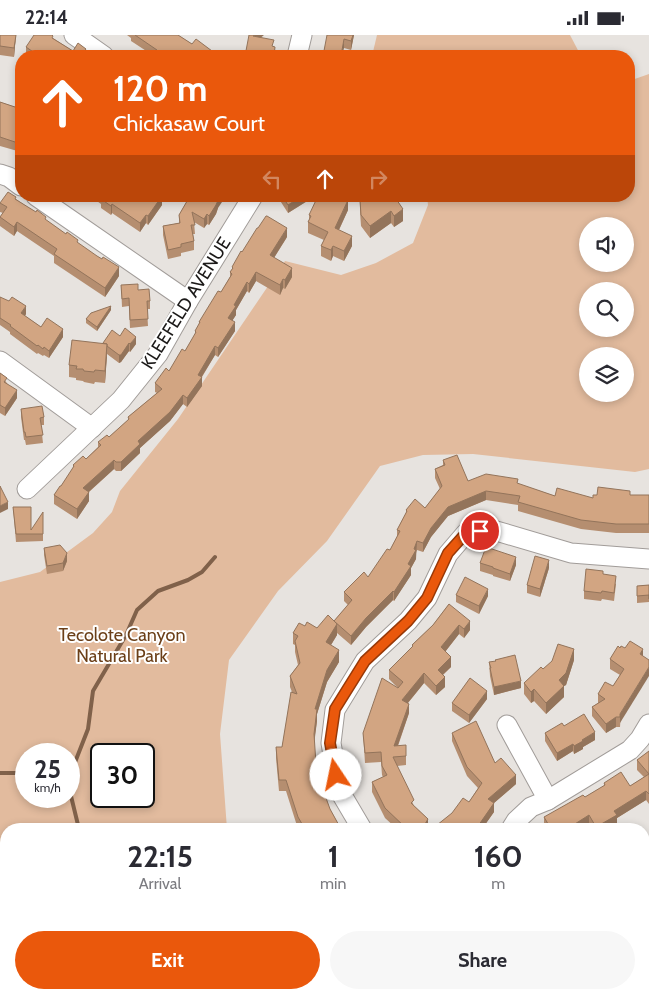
<!DOCTYPE html>
<style>
body{margin:0;font-family:Cabin,sans-serif;background:#f7f7f7;color:#2b2b33;height:100vh;display:flex;flex-direction:column;font-size:19px;white-space:nowrap}
*{box-sizing:border-box;margin:0}
p{font-size:16px;color:#7c7c81}
.icon{flex:none;width:28px;height:28px;fill:none;stroke:currentColor;stroke-width:2;stroke-linecap:round;stroke-linejoin:round}
.map{position:relative;flex:1;overflow:hidden}
.drawer{position:absolute;left:0px;top:788px;width:650px;height:176px;display:flex;flex-direction:column;background:#fff;border-radius:20px 20px 0 0;box-shadow:0 2px 8px #0003}
.drawer>*{flex:none}
.hud{position:absolute;left:15px;top:15px;width:620px;height:152px;border-radius:20px;box-shadow:0 2px 8px #0003;background:#ea580c;color:#fff;overflow:hidden}
.tools{position:absolute;left:579px;top:182px;display:grid;gap:10px}
.tools a{display:grid;place-items:center;width:55px;height:55px;border-radius:50%;background:#fff;box-shadow:0 2px 8px #0003;font-size:25px}
.speed{position:absolute;left:15px;top:708px;display:flex;gap:10px;font-size:25px;font-weight:700;text-align:center}
.speed>*{display:grid;place-content:center;width:65px;height:65px;border-radius:50%;background:#fff;box-shadow:0 2px 8px #0003;line-height:1}
.speed small{font-size:12px;font-weight:400}
.speed .limit{border:2px solid #111;border-radius:8px;background:#fff;color:#111}
.pin{position:absolute;display:grid;place-items:center;width:42px;height:42px;color:#fff;margin:-21px;border:2px solid #fff;border-radius:50%;box-shadow:0 1px 5px #0007}
.me{position:absolute;width:55px;margin:-28px;rotate:349deg;stroke-linejoin:round;filter:drop-shadow(0 0 4px #0008)}
.turn{display:flex;align-items:center;gap:18px;height:105px;padding:0 15px;font-size:22px}
.turn .icon{width:65px;height:65px;stroke-width:2.5}
.turn b{display:block;font-size:35px;line-height:42px}
.lanes{display:flex;align-items:center;height:48px;padding:0 15px;background:#0003;justify-content:center;gap:25px;direction:ltr}
.lanes .off{opacity:.35}
.eta{display:flex;justify-content:space-evenly;align-items:center;height:85px;text-align:center}
.eta b{font-size:30px;font-weight:700;line-height:35px}
.action{display:flex;gap:10px;margin-top:auto;padding:10px 15px}
.action a{flex:1;height:58px;border-radius:30px;background:#ea580c;color:#fff;font-size:20px;font-weight:700;line-height:58px;text-align:center}
.action a+a{background:#f7f7f7;color:#2b2b33}
.status{display:flex;justify-content:space-between;align-items:center;height:35px;padding:0 25px;background:#fff;direction:ltr}
.status svg{height:14px;fill:currentColor}
.map>svg:first-child{display:block}
</style>
<div class="status"><b>22:14</b><svg viewBox="0 0 49 12"><path d="M0 12V9h3v3zM5 12V6h3v6zM10 12V3h3v9zM15 12V0h3v12zM26 1h20v11H26zM47 4h2v5h-2z"/></svg></div>
<div class="map">
<svg width="649" height="963" viewBox="0 0 649 963">
<rect width="100%" height="100%" fill="#e7e3df"/>
<g fill="#e2bb9e" fill-rule="evenodd">
<polygon points="377,0 570,0 581,21 372,21"/>
<path d="M649,39V434L635,437L473,419L423,420L380,431L327,506L278,556L229,625L220,699L227,794H6V958H409L418,963H0V547L40,537L93,498L112,477L120,456L178,384L285,226L341,240L376,228L413,208L428,170L427,161H629V46ZM588,191H625V229H588ZM588,256H625V294H588ZM588,321H625V359H588ZM26,719H69V761H26ZM101,719H144V761H101Z"/>
</g>
<g fill="none" stroke-linecap="round" stroke-linejoin="round">
<g stroke="#80614a" stroke-width="4">
<polyline points="0,738 26,738"/>
<polyline points="70,757 79,794"/>
<polyline points="71,758 72,735 88,694 93,656 126,600 137,575 158,556 188,545 202,537 215,522"/>
<polyline points="128,958 144,963"/>
</g>
<g stroke="#a19c99" stroke-width="21">
<g id="minor">
<polyline points="74,0 104,21"/>
<polyline points="297,21 302,0"/>
<polyline points="0,139 9,142 21,151"/>
<polyline points="36,161 188,266"/>
<polyline points="0,326 92,393"/>
<polyline points="27,454 121,365 158,319 188,266 253,161"/>
<polyline points="507,690 548,765"/>
<polyline points="362,794 339,755 331,708 335,675 365,626 408,586 427,563 448,519 466,498 493,495 571,518 649,524"/>
<polyline points="511,794 516,786 531,772 548,765 630,715 640,704 649,689"/>
</g>
</g>
<g stroke="#a19c99" stroke-width="26">
<g id="major">
<polyline points="644,863 649,856"/>
<polyline points="644,901 649,893"/>
<polyline points="571,963 575,958"/>
<polyline points="600,963 603,958"/>
</g>
</g>
<use href="#minor" stroke="#fff" stroke-width="19"/>
<use href="#major" stroke="#fff" stroke-width="24"/>
</g>
<g fill="#b58e70">
<polygon points="0,0 16,0 14,22 0,20"/>
<polygon points="127,0 178,0 192,9 217,21 154,21 131,6 131,3"/>
<polygon points="327,0 354,0 351,15 344,13"/>
<polygon points="53,3 73,16 86,21 26,21 26,12"/>
<polygon points="0,67 21,74 21,117 0,111"/>
<polygon points="90,161 143,161 162,170 148,190 146,188 140,197 112,178 111,180 101,173 101,169"/>
<polygon points="190,161 218,173 216,179 209,190 207,189 204,193 194,187 195,199 193,199 194,206 194,215 181,218 181,221 168,224 163,200 163,191 179,188 179,180"/>
<polygon points="279,161 312,161 312,163 288,178 279,164"/>
<polygon points="394,161 403,186 394,192 391,188 370,203 361,191 360,177 360,166"/>
<polygon points="16,164 78,208 119,241 105,262 54,228 54,221 17,196 14,201 0,191 0,182 3,178 0,177 0,168"/>
<polygon points="348,175 339,195 352,211 344,226 333,221 331,226 321,221 321,211 324,205 308,198 308,187 309,185 309,180"/>
<polygon points="287,202 274,223 292,242 285,254 283,253 280,260 256,246 249,258 247,256 236,275 236,280 232,286 235,296 218,322 215,320 202,342 202,351 187,372 183,369 170,386 140,413 140,418 121,436 116,436 114,434 89,457 89,466 77,484 54,469 54,460 61,451 73,434 73,430 86,424 98,412 98,407 109,402 128,385 128,382 157,358 155,357 155,348 169,336 185,316 195,300 195,296 199,290 199,287 221,257 230,242 230,237 232,234 232,232 242,217"/>
<polygon points="121,250 138,255 150,266 150,274 147,274 148,291 130,293 129,271 122,272"/>
<polygon points="0,262 26,279 25,281 41,292 63,302 49,323 44,320 43,321 38,318 37,319 10,299 10,297 0,290"/>
<polygon points="111,275 97,296 86,288 86,284"/>
<polygon points="120,301 136,309 130,317 129,316 121,327 119,328 107,319 105,348 95,347 94,349 84,347 83,346 76,345 76,343 69,342 69,330 103,308"/>
<polygon points="0,338 17,363 5,381 0,378"/>
<polygon points="21,374 44,382 44,390 41,390 43,408 26,410 25,405 24,405 21,382"/>
<polygon points="443,425 468,446 518,449 555,461 593,463 630,460 649,460 649,498 616,498 581,494 518,476 518,470 486,465 448,481 431,502 423,517 417,515 416,518 416,524 411,533 411,540 394,566 393,565 366,592 351,610 337,598 337,600 331,610 339,627 327,647 317,679 317,686 314,706 316,729 316,740 313,741 314,754 330,774 341,794 298,794 286,756 279,756 276,723 276,712 282,712 292,657 290,652 290,641 298,630 295,617 295,610 293,609 293,598 305,591 317,593 334,586 348,570 344,566 344,557 368,542 390,515 397,502 397,495 406,478 406,475 425,473 440,454 435,443 435,434 443,430"/>
<polygon points="13,472 31,495 43,499 43,506 16,507"/>
<polygon points="44,513 67,526 63,536 47,539 44,520"/>
<polygon points="480,528 516,530 510,546 493,541 493,540 480,536"/>
<polygon points="549,533 540,562 527,558 527,550"/>
<polygon points="603,540 616,549 614,566 602,564 601,566 584,564 584,556"/>
<polygon points="649,550 649,572 649,567 637,568 637,551"/>
<polygon points="456,560 488,561 479,579 456,567"/>
<polygon points="449,569 470,595 464,603 459,599 445,617 451,632 443,640 445,652 436,660 424,648 408,668 409,678 398,711 406,721 406,730 397,731 414,771 428,784 428,794 397,794 385,783 372,757 372,747 383,742 382,740 381,727 365,728 363,698 398,653 389,644 389,635 412,612 412,610 433,590"/>
<polygon points="620,613 625,613 620,692 616,692 606,698 592,681 592,672 598,668 598,659 613,651 620,640 610,634 610,624"/>
<polygon points="574,625 566,650 564,651 564,662 546,679 534,666 531,668 524,659 524,648 543,634"/>
<polygon points="489,627 521,653 494,660 490,641"/>
<polygon points="487,664 469,688 452,676 452,668"/>
<polygon points="564,691 595,705 583,712 583,714 574,719 573,716 557,726 545,706 545,698"/>
<polygon points="452,698 495,728 516,749 494,768 494,777 482,794 432,794 469,767 478,753 467,741 452,706"/>
<polygon points="649,716 649,769 646,765 617,783 617,790 611,794 591,794 589,790 582,794 546,794 544,792 544,782 585,762 604,751 604,748 630,751 644,742 637,735 637,725"/>
</g>
<g fill="#93745b">
<polygon points="16,0 14,22 14,13"/>
<polygon points="255,0 264,0 253,9 253,1"/>
<polygon points="353,0 354,0 351,15 351,6"/>
<polygon points="344,4 344,13 342,21 341,21"/>
<polygon points="86,14 86,21 81,21"/>
<polygon points="162,161 162,170 148,190 148,181"/>
<polygon points="220,161 226,161 218,173 216,179 209,190 209,181"/>
<polygon points="302,161 312,161 312,163 288,178 288,170"/>
<polygon points="348,165 348,175 335,203 335,193"/>
<polygon points="112,169 112,178 111,180 111,171"/>
<polygon points="403,174 403,186 394,192 394,181"/>
<polygon points="391,176 391,188 370,203 370,191"/>
<polygon points="207,179 207,189 204,193 204,184"/>
<polygon points="146,180 146,188 140,197 140,188"/>
<polygon points="17,187 17,196 14,201 14,192"/>
<polygon points="287,193 287,202 270,229 270,220"/>
<polygon points="352,201 352,211 344,226 344,216"/>
<polygon points="333,211 333,221 331,226 331,215"/>
<polygon points="119,232 119,241 105,262 105,253"/>
<polygon points="292,233 292,242 285,254 285,245"/>
<polygon points="256,237 256,246 249,258 249,249"/>
<polygon points="283,244 283,253 280,260 280,250"/>
<polygon points="247,247 247,256 236,275 236,280 228,292 228,283 234,270"/>
<polygon points="26,271 26,279 21,286 21,278"/>
<polygon points="111,271 111,275 97,296 97,292"/>
<polygon points="235,287 235,296 218,322 218,313"/>
<polygon points="63,294 63,302 49,323 49,316"/>
<polygon points="136,302 136,309 130,317 130,309"/>
<polygon points="129,308 129,316 121,327 119,328 119,320"/>
<polygon points="107,309 107,320 105,348 105,336"/>
<polygon points="215,311 215,320 199,346 202,342 202,351 187,372 187,363 198,340"/>
<polygon points="17,355 17,363 5,381 5,373"/>
<polygon points="183,360 183,369 170,386 140,413 140,418 121,436 121,427 138,406"/>
<polygon points="114,425 114,434 83,462 83,453"/>
<polygon points="486,456 486,465 448,481 431,502 423,517 423,508 431,493 448,472"/>
<polygon points="89,457 89,466 77,484 77,474"/>
<polygon points="8,467 8,474 0,478 0,471"/>
<polygon points="417,506 416,524 411,533 411,540 394,566 394,557 408,529"/>
<polygon points="67,518 67,526 63,536 63,528"/>
<polygon points="516,522 516,530 510,546 510,539"/>
<polygon points="549,525 549,533 540,562 540,554"/>
<polygon points="488,554 488,561 479,579 479,571"/>
<polygon points="393,556 393,565 366,592 351,610 351,601 366,583"/>
<polygon points="470,586 470,595 464,603 464,594"/>
<polygon points="337,589 337,600 326,618 326,607"/>
<polygon points="459,590 459,599 441,622 441,612"/>
<polygon points="574,614 574,625 566,650 564,651 564,662 546,679 546,668 559,645"/>
<polygon points="643,614 643,623 640,619"/>
<polygon points="339,615 339,627 327,647 317,679 317,686 314,710 315,674 327,635"/>
<polygon points="451,622 451,632 438,644 438,635"/>
<polygon points="649,632 649,641 620,688 620,679"/>
<polygon points="424,638 424,648 402,675 402,665"/>
<polygon points="445,642 445,652 436,660 436,651"/>
<polygon points="521,646 521,653 494,660 494,652"/>
<polygon points="534,654 534,666 531,668 531,657"/>
<polygon points="487,656 487,664 469,688 469,680"/>
<polygon points="409,669 409,678 394,721 394,711"/>
<polygon points="616,682 616,692 606,698 606,689"/>
<polygon points="595,697 595,705 583,712 583,714 574,719 574,711 582,705"/>
<polygon points="573,709 573,716 557,726 557,718"/>
<polygon points="516,740 516,749 494,768 494,777 482,794 476,794 488,764"/>
<polygon points="646,756 646,765 617,783 617,790 611,794 596,794 596,792 614,776"/>
<polygon points="589,780 589,790 582,794 567,794"/>
<polygon points="428,784 428,794 422,794"/>
</g>
<g fill="#d2a582" stroke="#93745b">
<polygon points="0,0 16,0 14,13 0,11"/>
<polygon points="34,0 52,0 53,1 52,3 73,16 78,8 86,14 81,21 39,21 26,12"/>
<polygon points="135,0 178,0 192,9 196,4 216,19 217,21 164,21 156,16 157,15"/>
<polygon points="249,0 255,0 253,1 274,5 272,11 275,12 274,21 245,21"/>
<polygon points="327,0 353,0 351,6 344,4 341,21 323,21"/>
<polygon points="0,67 21,74 21,109 0,102"/>
<polygon points="8,157 16,162 15,164 36,177 37,175 46,182 45,184 66,199 67,197 78,205 77,207 97,221 102,224 103,222 119,232 105,253 54,219 57,214 17,187 14,192 0,182 7,172 0,168"/>
<polygon points="103,161 143,161 146,163 147,161 162,161 148,181 146,180 140,188 112,169 111,171 101,164"/>
<polygon points="190,161 220,161 216,170 209,181 207,179 204,184 192,177 195,190 191,190 194,206 181,209 181,212 168,215 163,191 180,188 179,180"/>
<polygon points="282,161 302,161 288,170"/>
<polygon points="318,161 340,161 348,165 335,193 352,201 344,216 333,211 331,215 321,211 328,197 308,187 311,181 309,180"/>
<polygon points="366,161 394,161 403,174 394,181 391,176 370,191 361,180 360,166"/>
<polygon points="266,181 267,181 287,193 270,220 292,233 285,245 283,244 280,250 256,237 249,249 247,247 234,270 236,271 228,283 235,287 218,313 215,311 198,340 202,342 187,363 183,360 170,377 138,406 140,409 121,427 116,427 114,425 83,453 89,457 77,474 54,460 60,451 61,451 74,431 73,430 83,421 86,424 101,410 98,407 107,400 109,402 129,384 128,382 162,354 155,348 166,333 169,336 182,314 185,316 196,297 195,296 200,287 199,287 218,256 221,257 232,239 230,237 233,233 232,232 241,216 242,217 257,193 258,193"/>
<polygon points="138,249 138,255 149,254 150,266 147,266 148,284 130,285 129,263 122,264 121,250"/>
<polygon points="0,262 9,266 12,262 26,271 21,278 41,292 47,283 63,294 49,316 44,312 43,314 38,310 37,311 10,291 11,290 0,283"/>
<polygon points="111,271 97,292 86,284 91,278"/>
<polygon points="125,293 136,302 130,309 129,308 121,320 119,320 107,311 107,309 103,308 112,295 120,301"/>
<polygon points="72,305 107,309 105,336 95,335 94,337 84,336 83,334 76,334 77,331 69,330"/>
<polygon points="0,338 7,343 4,347 17,355 5,373 0,370"/>
<polygon points="42,371 44,382 40,383 43,400 26,402 25,397 24,397 21,374"/>
<polygon points="457,420 468,446 486,439 518,444 517,448 555,461 557,453 593,463 593,460 597,460 598,452 630,456 630,460 649,460 649,489 616,489 581,485 518,467 520,461 486,456 448,472 431,493 423,508 417,506 414,514 416,515 408,529 411,531 394,557 393,556 366,583 351,601 334,586 352,565 344,557 364,537 368,542 387,514 390,515 400,496 397,495 407,476 406,475 415,464 425,473 442,451 435,434 445,430 443,425"/>
<polygon points="0,451 8,467 0,471"/>
<polygon points="13,472 31,472 31,495 43,477 43,499 16,499"/>
<polygon points="60,510 67,518 63,528 47,531 44,513"/>
<polygon points="486,512 516,522 510,539 493,533 493,532 480,528"/>
<polygon points="535,521 549,525 540,554 527,550"/>
<polygon points="586,534 603,536 603,539 616,541 614,558 602,556 601,558 584,556"/>
<polygon points="465,542 488,554 479,571 456,560"/>
<polygon points="649,550 649,564 649,560 637,561 637,551"/>
<polygon points="449,569 470,586 464,594 459,590 441,612 451,622 438,635 445,642 436,651 424,638 402,665 409,669 394,711 406,710 406,721 393,722 414,765 411,768 428,784 422,794 407,794 385,773 372,747 387,740 382,731 381,717 365,718 363,698 382,643 398,653 403,647 389,635 413,611 412,610 433,590"/>
<polygon points="328,580 337,589 326,607 339,615 327,635 315,674 317,674 314,699 316,729 312,730 314,754 322,752 330,774 341,794 305,794 298,782 286,745 279,745 276,712 282,712 291,657 297,659 290,641 300,628 295,606 298,601 293,598 299,588 305,591 307,587 317,593"/>
<polygon points="630,606 643,614 640,619 649,625 649,632 620,679 620,682 616,682 606,689 592,672 605,664 598,659 605,647 613,651 624,634 610,624 618,611 620,613 621,611 625,613"/>
<polygon points="558,609 574,614 566,638 559,645 564,651 546,668 534,654 531,657 524,648 541,632 543,634 552,626"/>
<polygon points="515,620 521,646 494,652 490,633 491,633 489,627 496,626 495,625"/>
<polygon points="470,643 487,656 469,680 452,668"/>
<polygon points="584,679 595,697 582,705 583,706 574,711 573,709 557,718 545,698 562,688 564,691"/>
<polygon points="476,686 495,728 501,723 516,740 488,764 494,768 476,794 432,794 452,778 463,763 469,767 482,748 467,732 452,698"/>
<polygon points="649,716 649,759 646,756 614,776 617,780 596,792 589,780 567,794 551,794 544,782 583,760 585,762 605,750 604,748 621,737 630,751 649,739 637,725"/>
</g>
<g fill="none" stroke-linecap="round" stroke-linejoin="round">
<g stroke="#983908" stroke-width="12">
<polyline id="route" points="336,740 330,708 335,674 365,626 408,586 427,563 448,518 466,498 480,496"/>
</g>
<use href="#route" stroke="#ea580c" stroke-width="9"/>
</g>
<g text-anchor="middle" dominant-baseline="central" stroke-width="4" stroke-linejoin="round" paint-order="stroke">
<g font-size="18" fill="#1b1918" stroke="#fff">
<text transform="translate(186 268) rotate(-58)">KLEEFELD AVENUE</text>
</g>
<g font-size="18" fill="#6b3f18" stroke="#fff">
<text x="122" y="600">Tecolote Canyon<tspan x="122" dy="21">Natural Park</tspan></text>
</g>
</g>
</svg>
<div class="tools">
<a><svg class="icon" aria-label="sound" viewBox="0 0 24 24"><path d="M4 9h4l5-4v14l-5-4H4zM17 9q2 3 0 6"/></svg></a>
<a><svg class="icon" aria-label="search" viewBox="0 0 24 24"><circle cx="10" cy="10" r="6"/><path d="M15 15l6 6"/></svg></a>
<a><svg class="icon" aria-label="layers" viewBox="0 0 24 24"><path d="M12 4l9 5-9 5-9-5zM3 14l9 5 9-5"/></svg></a>
</div>
<div class="speed"><div>25<small>km/h</small></div><div class="limit">30</div></div>
<div class="pin" style="left:480px;top:496px;background:#d93025"><svg class="icon" aria-label="arrive" viewBox="0 0 24 24"><path d="M6 21V4h12l-3 4 3 4H6"/></svg></div>
<svg class="me" style="left:336px;top:740px" viewBox="-20 -20 40 40"><circle r="19" fill="#fff"/><path d="M0-13L10 11 0 6-10 11z" fill="#ea580c"/></svg>
<div class="hud">
<div class="turn"><svg class="icon" aria-label="ahead" viewBox="0 0 24 24"><path d="M12 20V5M6 11l6-6 6 6"/></svg><div><b>120 m</b>Chickasaw Court</div></div>
<div class="lanes"><svg class="icon off" aria-label="left" viewBox="0 0 24 24"><path d="M17 20v-9H6M10 6l-5 5 5 5"/></svg><svg class="icon" aria-label="ahead" viewBox="0 0 24 24"><path d="M12 20V5M6 11l6-6 6 6"/></svg><svg class="icon off" aria-label="right" viewBox="0 0 24 24"><path d="M7 20v-9h11M14 6l5 5-5 5"/></svg></div>
</div>
<section class="drawer">
<div class="eta">
<div><b>22:15</b><p>Arrival</p></div>
<div><b>1</b><p>min</p></div>
<div><b>160</b><p>m</p></div>
</div>
<div class="action"><a>Exit</a><a>Share</a></div>
</section>
</div>
